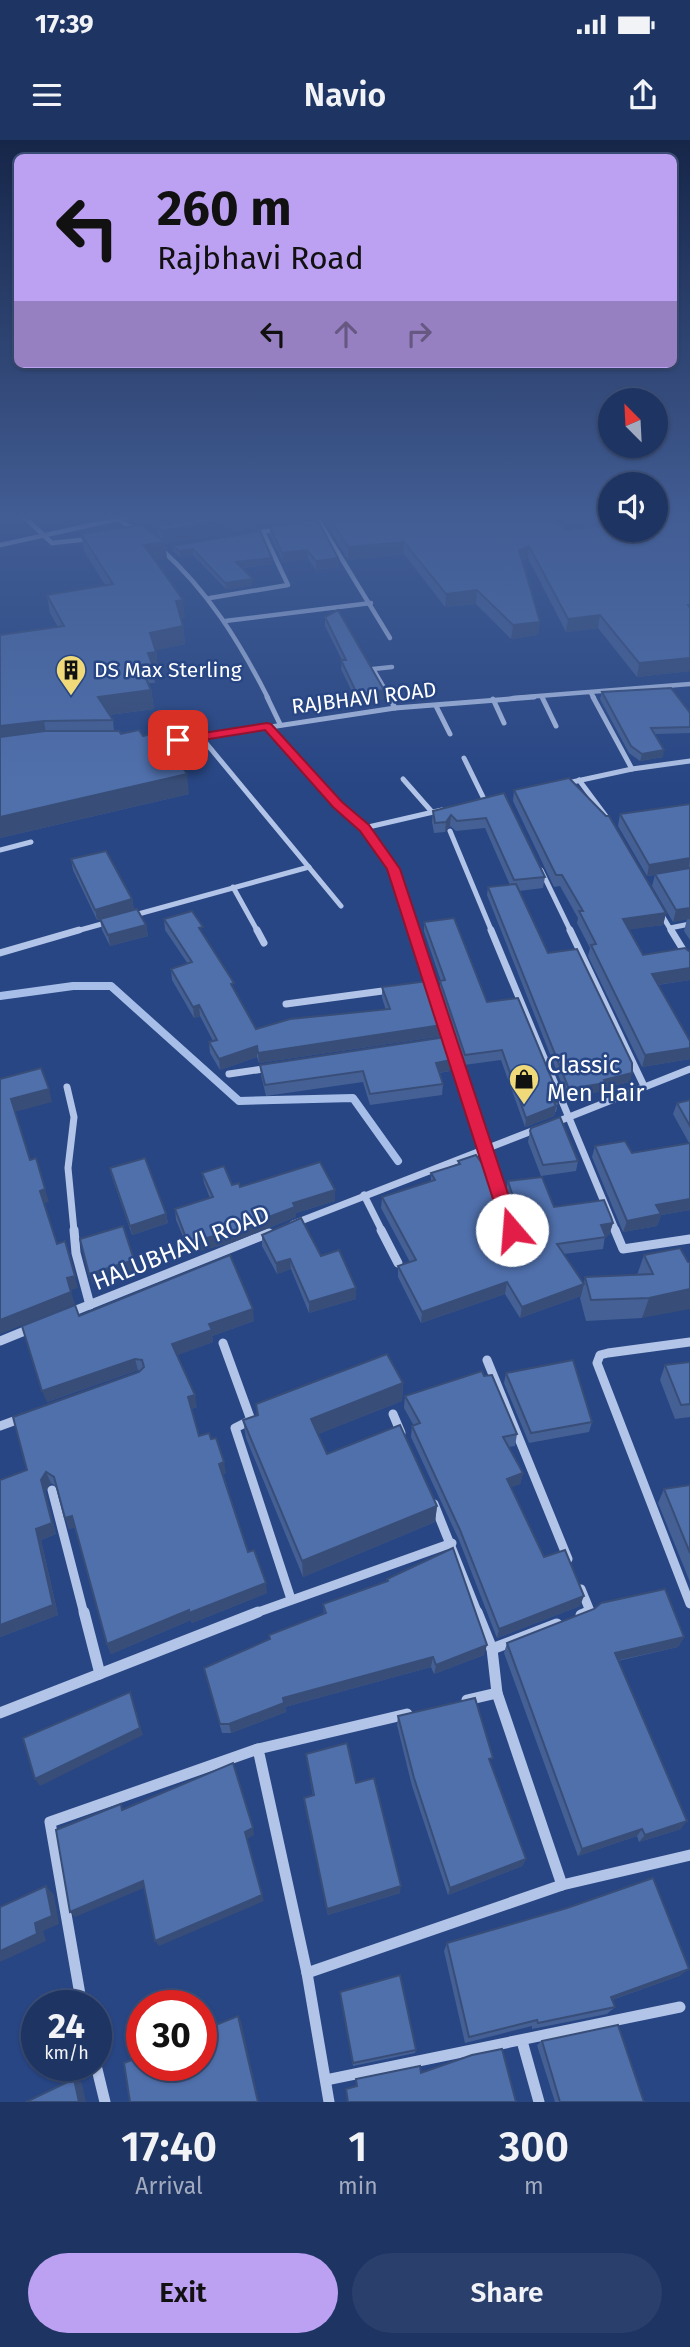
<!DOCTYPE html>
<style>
body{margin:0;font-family:"Fira Sans",sans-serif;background:#2b3f6c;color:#f1f3f6;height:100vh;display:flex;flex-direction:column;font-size:26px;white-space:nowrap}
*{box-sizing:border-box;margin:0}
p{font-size:23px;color:#a1aabe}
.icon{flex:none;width:38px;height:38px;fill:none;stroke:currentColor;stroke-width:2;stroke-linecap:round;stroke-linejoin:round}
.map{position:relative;height:1962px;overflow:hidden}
.details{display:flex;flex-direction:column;background:#1e3463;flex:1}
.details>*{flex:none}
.hud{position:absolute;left:14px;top:14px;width:663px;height:214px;border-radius:10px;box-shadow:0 2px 5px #0004,0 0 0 2px #3c4f78;background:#bca0f2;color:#111;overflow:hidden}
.needle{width:46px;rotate:336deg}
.fabs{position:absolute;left:598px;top:248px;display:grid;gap:14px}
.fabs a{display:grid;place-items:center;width:70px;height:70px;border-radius:50%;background:#1e3463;box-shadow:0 2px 5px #0004,0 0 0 2px #3c4f78;font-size:35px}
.speed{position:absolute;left:21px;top:1850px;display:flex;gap:14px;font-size:35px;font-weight:700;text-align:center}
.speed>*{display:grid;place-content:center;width:91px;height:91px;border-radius:50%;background:#1e3463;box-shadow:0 2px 5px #0004,0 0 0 2px #3c4f78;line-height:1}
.speed small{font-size:18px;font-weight:400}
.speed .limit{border:10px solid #d22;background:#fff;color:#111}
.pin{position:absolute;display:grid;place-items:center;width:60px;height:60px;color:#fff;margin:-30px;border-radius:14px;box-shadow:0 4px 10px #0006}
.me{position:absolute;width:77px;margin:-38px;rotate:342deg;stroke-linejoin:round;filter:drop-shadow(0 0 5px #0008)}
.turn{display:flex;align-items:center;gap:24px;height:147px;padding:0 28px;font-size:32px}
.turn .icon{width:91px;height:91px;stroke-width:2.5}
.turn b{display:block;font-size:49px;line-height:60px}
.lanes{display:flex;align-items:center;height:66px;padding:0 28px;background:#0003;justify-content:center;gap:35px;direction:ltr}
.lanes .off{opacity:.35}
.eta{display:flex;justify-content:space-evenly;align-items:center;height:119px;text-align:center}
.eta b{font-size:42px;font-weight:600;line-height:49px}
.action{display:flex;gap:14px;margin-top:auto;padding:14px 28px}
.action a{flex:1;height:80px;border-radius:42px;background:#bca0f2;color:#111;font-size:28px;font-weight:600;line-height:80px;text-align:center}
.action a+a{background:#2b3f6c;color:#f1f3f6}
.status{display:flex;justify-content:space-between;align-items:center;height:49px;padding:0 35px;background:#1e3463;direction:ltr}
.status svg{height:19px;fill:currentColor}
header{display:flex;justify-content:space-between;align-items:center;height:91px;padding:0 28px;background:#1e3463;font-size:32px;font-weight:600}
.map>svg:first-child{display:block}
</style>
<div class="status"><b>17:39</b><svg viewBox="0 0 49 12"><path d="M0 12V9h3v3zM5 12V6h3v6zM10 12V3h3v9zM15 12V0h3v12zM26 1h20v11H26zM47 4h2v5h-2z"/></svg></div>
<header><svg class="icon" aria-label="menu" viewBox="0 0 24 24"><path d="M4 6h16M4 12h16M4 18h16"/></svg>Navio<svg class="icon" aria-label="share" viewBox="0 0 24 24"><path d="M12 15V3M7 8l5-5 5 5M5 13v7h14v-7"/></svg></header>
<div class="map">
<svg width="690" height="1962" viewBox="0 0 690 1962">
<rect width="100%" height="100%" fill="#284684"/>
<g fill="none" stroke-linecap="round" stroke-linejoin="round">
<polyline stroke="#a6bee8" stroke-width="8" points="0,856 73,846 111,846 239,961 353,958 398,1021"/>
<g stroke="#b2c4e7" stroke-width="4.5">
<polyline points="22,375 52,403 90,399"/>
<polyline points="315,375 390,498"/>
<polyline points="118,379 144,375"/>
<polyline points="252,394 278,389"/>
<polyline points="0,405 118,379 136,391"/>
<path d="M160,408C208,451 239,501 268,558"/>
<polyline points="210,458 288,445 263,392"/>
<polyline points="225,481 371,463"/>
<polyline points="591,553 594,558"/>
<polyline points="390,558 373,529 392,527"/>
<polyline points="513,558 690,544"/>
</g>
<g stroke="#b2c4e7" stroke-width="5">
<polyline points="267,557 280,584"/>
<polyline points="389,557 395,568"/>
<polyline points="542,557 556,586"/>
<polyline points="593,557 632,629"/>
<polyline points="493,559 504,583"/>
<polyline points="436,566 450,594"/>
<polyline points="267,586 337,664 364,688 393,729 414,792"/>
<polyline points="201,597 341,766"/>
<polyline points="158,604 395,568 534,557"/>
<polyline points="464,618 485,661"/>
<polyline points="403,639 432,672"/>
<polyline points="579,640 608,679"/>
<polyline points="563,644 632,629 690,621"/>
<polyline points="364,688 442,670"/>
<polyline points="450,691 492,792"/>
<polyline points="0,710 31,702"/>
<polyline points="541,730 571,792"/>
<polyline points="233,747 258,792"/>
<polyline points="660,772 672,792"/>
<polyline points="131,776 309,727"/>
<polyline points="670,788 690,784"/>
<polyline points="73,792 109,782"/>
</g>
<g stroke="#b2c4e7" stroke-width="7">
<polyline points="257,790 264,803"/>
<polyline points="413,790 507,1076"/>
<polyline points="491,790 616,1091"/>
<polyline points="570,790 644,946"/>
<polyline points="671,790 690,821"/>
<polyline points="0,813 79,790"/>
<polyline points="286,864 390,850"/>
<polyline points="229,934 270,928"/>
<polyline points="67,947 74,977 68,1028 74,1091"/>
<polyline points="554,983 690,929"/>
<polyline points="364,1055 382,1091"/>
<polyline points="293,1084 537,989"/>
</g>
<g stroke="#b2c4e7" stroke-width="9">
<polyline points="74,1090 76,1113 90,1165"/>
<polyline points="381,1090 398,1123"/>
<polyline points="615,1090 623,1109 690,1099"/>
<polyline points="69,1173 269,1093"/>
<polyline points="0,1201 32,1188"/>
<polyline points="690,1202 608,1213 600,1215 597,1223 690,1464"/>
<polyline points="223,1203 251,1280 235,1288 291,1459"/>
<polyline points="487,1220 568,1419"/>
<polyline points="393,1274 401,1293"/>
<polyline points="0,1286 22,1278"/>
<polyline points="52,1350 84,1474"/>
<polyline points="434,1364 478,1474"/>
<polyline points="581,1449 590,1471 584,1474"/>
<polyline points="253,1474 452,1403"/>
</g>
<g stroke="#b2c4e7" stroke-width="11">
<polyline points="84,1472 100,1534"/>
<polyline points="477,1472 492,1509 497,1553 562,1745"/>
<polyline points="581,1475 588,1472"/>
<polyline points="492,1509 557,1484"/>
<polyline points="467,1560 497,1553"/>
<polyline points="0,1573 258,1472"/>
<polyline points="307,1833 562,1745 690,1715"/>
<polyline points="82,1866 50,1682 258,1609"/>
<polyline points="522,1901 539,1962"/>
<polyline points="96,1925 105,1962"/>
<polyline points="326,1940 680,1867"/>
<polyline points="329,1962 307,1833 258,1609 407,1574"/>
</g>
</g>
<g fill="#456094">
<polygon points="195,375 311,375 311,379 165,404 167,419 155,420 185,478 181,478 183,486 185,504 156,510 158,530 153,531 155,543 148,543 151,550 154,569 109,575 113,580 114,591 121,594 189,654 0,698 0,495 58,487 50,473 47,455 105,445 84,411 81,394 157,396 156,386 170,384 169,381 196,376"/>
<polygon points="323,375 549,375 566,390 690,375 690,531 637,537 598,488 566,492 528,418 522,421 538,495 511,499 476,464 445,467 404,414 348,420 323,378"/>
<polygon points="270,387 339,427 316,430 308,419 283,422 270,395"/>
<polygon points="173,406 273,424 241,428 253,445 226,449 193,415 180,417 174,412"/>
<polygon points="325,477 384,559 357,562 341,529 342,520 325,486"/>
<polygon points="602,552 690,573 690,593 655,594 663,617 640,621 629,613 600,559"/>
<polygon points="514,650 666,773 663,785 629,789 643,815 690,812 690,840 658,845 690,901 690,919 642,927 588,816 590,808 577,783 578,778 560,746 554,747 513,661"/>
<polygon points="504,653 545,737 543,748 519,751 548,813 630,942 604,948 604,951 567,957 487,755 488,747 510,745 485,688 456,691 450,686 445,692 434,693 432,682 433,671"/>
<polygon points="690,664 690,800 684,791 687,779 673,782 652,746 655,735 647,736 618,686 620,674"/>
<polygon points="71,719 132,759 134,770 146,785 148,796 110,806 102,790 100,780 97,780 73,730"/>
<polygon points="164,779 204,795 256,889 386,870 382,858 382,847 442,885 442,896 259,923 257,917 220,930 210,913 209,902 213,901 200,876 194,878 172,840 171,829 188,824 165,790"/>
<polygon points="424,782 556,949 555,955 558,962 556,972 555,972 554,976 525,987 501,920 464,925 439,850 441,841 424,791"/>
<polygon points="453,915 452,926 450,927 450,931 439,933 443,944 442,955 370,965 363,942 266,956 261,935 260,925"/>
<polygon points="690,960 690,1070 661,1075 657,1086 623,1092 592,1017 595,1006 632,1013 689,1003 673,974 677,963"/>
<polygon points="530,991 578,1021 576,1031 541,1036 528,1002"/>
<polygon points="458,1021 510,1083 516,1084 506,1053 508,1041 554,1067 613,1083 609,1095 605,1096 603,1109 564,1114 584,1144 585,1137 637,1135 644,1115 680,1108 642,1178 586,1181 580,1158 581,1156 520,1178 505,1154 421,1183 398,1137 398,1126 410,1122 381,1068 382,1057 431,1041 431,1033 458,1025"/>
<polygon points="110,1028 166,1074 168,1083 132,1095 112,1037"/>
<polygon points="202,1033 240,1047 335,1061 296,1073 296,1077 231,1103 190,1113 176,1080 175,1069 210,1058 204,1043"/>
<polygon points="262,1095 321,1116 356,1159 309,1173 291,1129 277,1134 262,1106"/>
<polygon points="79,1176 254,1181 212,1196 213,1202 177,1215 197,1267 191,1269 199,1296 226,1333 223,1334 248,1412 267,1453 192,1483 191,1480 111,1514 107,1504 75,1387 69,1389 57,1347 51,1343 45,1351 56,1394 41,1400 58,1475 0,1497 0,1340 27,1330 140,1231 138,1230 47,1262"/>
<polygon points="690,1222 690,1277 675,1279 660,1240 665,1225"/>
<polygon points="506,1233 592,1282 589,1292 529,1303 504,1243"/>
<polygon points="484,1236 517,1294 515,1306 508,1307 523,1333 520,1344 511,1347 544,1417 580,1466 497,1498 459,1400 411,1297 412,1286 414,1286 404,1268 405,1256"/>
<polygon points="403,1243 402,1261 318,1294 327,1314 437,1366 435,1382 303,1437 246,1298 243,1280 257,1275 256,1264"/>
<polygon points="690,1345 690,1442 658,1363 664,1349"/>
<polygon points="387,1439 484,1515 434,1534 431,1527 285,1567 286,1572 231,1593 222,1593 204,1528 270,1499 269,1495 324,1474 323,1464 387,1441"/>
<polygon points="684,1497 678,1507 618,1521 681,1689 639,1702 637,1696 578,1716 504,1513 507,1503"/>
<polygon points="398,1576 491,1625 526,1719 522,1726 448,1755 412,1646 397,1585"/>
<polygon points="306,1614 356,1643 400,1753 328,1775 305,1666 304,1658 313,1656"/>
<polygon points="447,1803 689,1829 679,1836 612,1860 615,1867 607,1874 532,1889 532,1886 465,1903 444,1811"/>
<polygon points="340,1852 416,1910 415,1913 353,1926"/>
<polygon points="542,1901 644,1962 555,1962 537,1905"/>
</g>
<g fill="#384e78">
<polygon points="258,375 311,375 311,379 165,404 167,419 146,422 144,405 163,402 162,391"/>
<polygon points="404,402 404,414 348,420 348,407"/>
<polygon points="529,406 528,418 518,422 519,410"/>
<polygon points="193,409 193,415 180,417 179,411"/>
<polygon points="307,410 308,419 283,422 282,413"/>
<polygon points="272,418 273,424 236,428 236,422"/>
<polygon points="338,418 339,427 316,430 316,421"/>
<polygon points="253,439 253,445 226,449 225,443"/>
<polygon points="477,450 476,464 445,467 446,454"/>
<polygon points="183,460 185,478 178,479 176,461"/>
<polygon points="600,475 598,488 566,492 568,479"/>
<polygon points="540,482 538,495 511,499 513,485"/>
<polygon points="183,486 185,504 153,511 150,493"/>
<polygon points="156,512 158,530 153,531 152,524 148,513"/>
<polygon points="690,518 690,531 637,537 639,523"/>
<polygon points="151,550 154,569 101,576 98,557"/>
<polygon points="384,550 384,559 357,562 357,554"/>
<polygon points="44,581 47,600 0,606 0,586"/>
<polygon points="664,610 663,617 640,621 642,614"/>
<polygon points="187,634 189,654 0,698 0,677"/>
<polygon points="451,675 450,686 445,692 446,682"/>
<polygon points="690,718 689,729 647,736 649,725"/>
<polygon points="132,759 134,770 97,780 95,770"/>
<polygon points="690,768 690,779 673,782 676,770"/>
<polygon points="666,773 663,785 620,791 623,779"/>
<polygon points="146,785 148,796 110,806 108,795"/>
<polygon points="690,828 690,840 649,846 652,834"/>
<polygon points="199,865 200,876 194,878 193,867"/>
<polygon points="442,885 442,896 259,923 258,913"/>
<polygon points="257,906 257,917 220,930 219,919"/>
<polygon points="690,908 690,919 642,927 645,915"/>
<polygon points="451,920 450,931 435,933 436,923"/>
<polygon points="632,933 630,942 604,948 604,951 567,957 569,949"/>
<polygon points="49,949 52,962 15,972 11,959"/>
<polygon points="556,966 554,976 525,987 526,978"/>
<polygon points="45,1049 49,1062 44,1063 40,1051"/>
<polygon points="335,1050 335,1061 296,1073 296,1077 231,1103 190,1113 188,1103 293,1063"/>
<polygon points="690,1059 690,1070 661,1075 657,1086 623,1092 627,1081 656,1065"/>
<polygon points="166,1074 168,1083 132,1095 130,1086"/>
<polygon points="613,1083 609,1095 598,1097 601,1085"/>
<polygon points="65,1101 78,1148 71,1150 67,1138"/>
<polygon points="290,1119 291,1129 277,1134 276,1123"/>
<polygon points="134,1120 136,1130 92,1144 89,1134"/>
<polygon points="507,1142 505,1154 421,1183 422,1172"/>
<polygon points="584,1144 581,1156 520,1178 522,1167"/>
<polygon points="356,1148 356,1159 309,1173 309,1162"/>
<polygon points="690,1149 690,1169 642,1178 649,1158"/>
<polygon points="71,1152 75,1164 0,1194 0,1180"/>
<polygon points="253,1169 254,1181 212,1196 213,1202 175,1216 172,1204 209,1184"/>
<polygon points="135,1219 138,1230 47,1262 42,1251"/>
<polygon points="403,1243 402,1261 311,1297 311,1279"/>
<polygon points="195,1255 197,1267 190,1269 188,1257"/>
<polygon points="224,1322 226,1333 221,1335 219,1324"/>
<polygon points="46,1332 51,1343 45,1351 56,1394 41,1400 58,1475 0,1497 0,1485 36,1389 41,1340"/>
<polygon points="523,1333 520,1344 504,1350 507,1339"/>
<polygon points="437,1366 435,1382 303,1437 302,1421"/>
<polygon points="72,1376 77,1387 69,1389 65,1378"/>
<polygon points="266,1443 267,1453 192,1483 189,1473"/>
<polygon points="584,1456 580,1466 497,1498 499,1489"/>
<polygon points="189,1470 191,1480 111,1514 107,1504"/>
<polygon points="684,1497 678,1507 610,1522 615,1513"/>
<polygon points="487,1505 484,1515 434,1534 436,1525"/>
<polygon points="433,1517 431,1527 285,1567 286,1572 231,1593 229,1584 283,1558"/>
<polygon points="130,1552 143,1595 40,1646 35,1639"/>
<polygon points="687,1681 681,1689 639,1702 645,1695"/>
<polygon points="253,1688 254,1695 247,1699 245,1692"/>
<polygon points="642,1689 637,1696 578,1716 582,1709"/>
<polygon points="526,1719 522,1726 448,1755 450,1748"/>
<polygon points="143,1741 146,1747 75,1777 70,1772"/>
<polygon points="46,1746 54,1755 59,1784 43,1791 46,1801 0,1822 0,1811 35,1783"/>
<polygon points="401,1746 400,1753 328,1775 327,1769"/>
<polygon points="262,1755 264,1761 159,1806 155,1801"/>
<polygon points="689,1829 679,1836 603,1863 611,1857"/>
<polygon points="238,1876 241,1881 259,1962 257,1962"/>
<polygon points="74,1939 82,1943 86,1962 79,1962"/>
</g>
<g fill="#5070ac" stroke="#384e78" stroke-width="2">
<polygon points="203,375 258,375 162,391 156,386 172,384 169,381"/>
<polygon points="328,375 549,375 566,390 611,385 611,390 656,390 656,375 690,375 690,465 688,465 690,468 690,518 639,523 600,475 568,479 529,406 519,410 540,482 513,485 477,450 446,454 404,402 348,407"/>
<polygon points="317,379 338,418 316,421 307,410 282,413 270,387"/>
<polygon points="141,385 165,402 144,405 183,460 176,461 183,486 150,493 156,512 148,513 152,524 140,525 151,550 98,557 113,580 44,581 0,586 0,495 64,486 47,455 113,444 81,394"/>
<polygon points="260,391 272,418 236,422 253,439 225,443 193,409 179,411 173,406"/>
<polygon points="338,470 384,550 357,554 341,520 346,520 325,477"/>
<polygon points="671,548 690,573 690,587 651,588 664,610 642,614 631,606 602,552"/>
<polygon points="139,590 143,596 159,592 187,634 0,677 0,597 45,591 119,591 121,594"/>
<polygon points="569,638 606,676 609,676 666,773 623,779 643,815 685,808 690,812 690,828 652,834 690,901 690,908 645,915 591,805 596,804 579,771 583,771 562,735 556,735 514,650"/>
<polygon points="504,653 545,737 514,740 486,678 457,681 451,675 446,682 435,683 433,671"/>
<polygon points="690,664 690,718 649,725 620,674"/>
<polygon points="106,711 132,759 95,770 71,719"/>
<polygon points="690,728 690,768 676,770 655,734"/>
<polygon points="516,744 548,813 577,809 632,923 632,933 604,940 605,943 569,949 488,747"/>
<polygon points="137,769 146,785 108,795 100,779"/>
<polygon points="192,771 203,787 199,788 234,843 231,844 256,889 290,879 390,869 382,847 428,841 442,885 258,913 257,906 219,919 209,902 217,900 199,865 193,867 171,829 192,822 164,779"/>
<polygon points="454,778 487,862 518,858 556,949 553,950 558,962 554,962 556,966 526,978 502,910 465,915 440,841 445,840 424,782"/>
<polygon points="446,897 453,915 449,916 451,920 436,923 443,944 370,954 363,931 265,945 260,925"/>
<polygon points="41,928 49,949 11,959 30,1020 36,1018 45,1049 40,1051 57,1104 65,1101 75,1136 67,1138 71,1152 0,1180 0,939"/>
<polygon points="690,960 690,986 677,963"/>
<polygon points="560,977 578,1021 543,1025 530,991 531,988"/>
<polygon points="625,1001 632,1013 690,1003 690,1059 656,1065 661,1074 627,1081 595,1006"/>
<polygon points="476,1015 496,1043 510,1083 517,1084 520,1079 508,1041 542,1037 554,1067 604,1060 611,1077 613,1083 601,1085 606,1097 557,1104 584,1144 522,1167 507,1142 422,1172 398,1126 416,1120 382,1057 435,1040 431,1033 460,1024 458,1021"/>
<polygon points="145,1018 166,1074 130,1086 110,1028"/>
<polygon points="320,1022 335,1050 293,1063 295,1067 229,1092 188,1103 175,1069 213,1057 202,1033 224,1026 232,1045 239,1043 240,1047"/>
<polygon points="301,1078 321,1116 339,1110 356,1148 309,1162 290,1119 276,1123 262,1095"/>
<polygon points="123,1086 134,1120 89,1134 80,1099"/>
<polygon points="680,1108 688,1122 690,1122 690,1149 649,1158 591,1160 585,1137 653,1134 644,1115"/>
<polygon points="230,1115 253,1169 209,1184 212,1190 172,1204 195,1255 188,1257 199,1296 209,1293 211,1299 216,1298 224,1322 219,1324 248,1412 254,1410 266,1443 189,1473 189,1470 107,1504 72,1376 65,1378 54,1337 46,1332 41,1340 52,1383 36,1389 53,1465 0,1485 0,1340 27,1330 13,1277 139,1232 144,1227 142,1220 135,1219 42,1251 22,1186 75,1165 79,1176"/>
<polygon points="387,1214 403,1243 311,1279 327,1314 400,1285 437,1366 302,1421 243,1280 258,1275 256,1264"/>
<polygon points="573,1220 592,1282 531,1293 506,1233"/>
<polygon points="690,1222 690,1264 681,1265 665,1225"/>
<polygon points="482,1231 484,1236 492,1235 517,1294 503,1297 523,1333 507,1339 544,1417 565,1410 584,1456 499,1489 460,1390 412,1286 420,1283 405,1256"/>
<polygon points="690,1345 690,1413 664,1349"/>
<polygon points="453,1408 487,1505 436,1525 433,1517 283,1558 284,1563 229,1584 220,1584 204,1528 270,1499 269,1495 326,1473 323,1464 388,1441 387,1439"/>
<polygon points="665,1449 684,1497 615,1513 687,1681 645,1695 642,1689 582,1709 507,1503 594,1469 601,1463"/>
<polygon points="130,1552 140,1588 35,1639 23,1598"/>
<polygon points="475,1558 493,1618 489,1619 526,1719 450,1748 414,1638 398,1576"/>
<polygon points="347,1603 356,1643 374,1638 401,1746 327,1769 304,1658 314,1655 306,1614"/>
<polygon points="233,1623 253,1688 245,1692 262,1755 155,1801 143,1741 70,1772 56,1690 121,1664 122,1670"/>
<polygon points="653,1738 689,1829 611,1857 615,1867 538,1883 537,1880 469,1897 447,1803 567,1768"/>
<polygon points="46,1746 52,1776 35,1783 37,1794 0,1811 0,1767"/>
<polygon points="400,1835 416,1910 353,1923 340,1852"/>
<polygon points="238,1876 258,1962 130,1962 124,1923 142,1916 142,1925 201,1925 201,1891"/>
<polygon points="618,1885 644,1962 560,1962 542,1901"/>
<polygon points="502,1909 516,1962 348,1962 346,1949 357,1946 356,1939 420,1926 421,1933 472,1915"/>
<polygon points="74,1939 79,1962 26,1962"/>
</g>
<linearGradient id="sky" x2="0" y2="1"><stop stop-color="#162649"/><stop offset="0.58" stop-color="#425d94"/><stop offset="1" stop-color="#425d94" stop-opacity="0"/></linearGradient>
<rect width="690" height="649" fill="url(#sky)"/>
<polygon fill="#e11d48" stroke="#92132f" stroke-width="2" points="267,583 271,584 342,662 369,685 400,729 520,1090 518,1095 506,1095 503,1090 387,729 360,691 333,667 265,590 178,604 172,600 178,597"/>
<defs>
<g id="building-pin" transform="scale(1.575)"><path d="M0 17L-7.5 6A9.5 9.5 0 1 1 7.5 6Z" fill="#efd978" stroke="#284684"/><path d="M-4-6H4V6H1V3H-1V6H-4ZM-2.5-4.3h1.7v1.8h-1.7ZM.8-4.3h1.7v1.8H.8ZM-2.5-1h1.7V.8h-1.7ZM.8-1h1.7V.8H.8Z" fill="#111"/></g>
<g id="shop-pin" transform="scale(1.575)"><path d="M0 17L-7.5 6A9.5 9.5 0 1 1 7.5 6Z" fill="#efd978" stroke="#284684"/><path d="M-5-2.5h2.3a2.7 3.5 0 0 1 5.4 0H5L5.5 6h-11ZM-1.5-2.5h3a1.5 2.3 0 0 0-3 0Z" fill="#111"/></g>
</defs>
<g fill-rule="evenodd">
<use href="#building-pin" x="71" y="530"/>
<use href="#shop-pin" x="524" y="939"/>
</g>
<g text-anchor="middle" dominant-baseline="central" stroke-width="5" stroke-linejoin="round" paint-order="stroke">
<g font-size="21" fill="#fff" stroke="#284684" text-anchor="start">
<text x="94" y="530">DS Max Sterling</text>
</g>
<g font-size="21" fill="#fff" stroke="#284684">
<text transform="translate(364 558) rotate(-7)">RAJBHAVI ROAD</text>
</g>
<g font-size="24" fill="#fff" stroke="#284684" text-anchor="start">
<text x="547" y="925">Classic<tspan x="547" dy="28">Men Hair</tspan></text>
</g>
<g font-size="24" fill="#fff" stroke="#284684">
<text transform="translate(181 1108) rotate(-22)">HALUBHAVI ROAD</text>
</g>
</g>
</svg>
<div class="fabs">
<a><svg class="needle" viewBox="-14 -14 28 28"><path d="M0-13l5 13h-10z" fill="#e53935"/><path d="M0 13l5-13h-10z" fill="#a1aabe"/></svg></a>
<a><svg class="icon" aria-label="sound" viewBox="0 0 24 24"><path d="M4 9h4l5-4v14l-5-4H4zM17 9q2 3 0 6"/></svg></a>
</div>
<div class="speed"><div>24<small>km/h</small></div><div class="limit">30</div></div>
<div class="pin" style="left:178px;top:600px;background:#d93025"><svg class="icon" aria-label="arrive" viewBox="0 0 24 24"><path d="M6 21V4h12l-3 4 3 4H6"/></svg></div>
<svg class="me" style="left:512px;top:1090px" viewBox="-20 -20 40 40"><circle r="19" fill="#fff"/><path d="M0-13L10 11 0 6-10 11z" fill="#e11d48"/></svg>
<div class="hud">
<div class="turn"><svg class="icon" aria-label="left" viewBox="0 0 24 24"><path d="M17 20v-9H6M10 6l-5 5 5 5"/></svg><div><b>260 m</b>Rajbhavi Road</div></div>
<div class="lanes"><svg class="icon" aria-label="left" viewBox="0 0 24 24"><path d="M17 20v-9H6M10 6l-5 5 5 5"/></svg><svg class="icon off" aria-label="ahead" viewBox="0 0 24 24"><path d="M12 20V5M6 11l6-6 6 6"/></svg><svg class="icon off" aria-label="right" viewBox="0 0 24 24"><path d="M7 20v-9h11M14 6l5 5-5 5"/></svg></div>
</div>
</div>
<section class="details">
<div class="eta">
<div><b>17:40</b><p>Arrival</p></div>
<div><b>1</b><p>min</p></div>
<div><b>300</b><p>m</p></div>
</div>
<div class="action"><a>Exit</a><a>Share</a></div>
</section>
